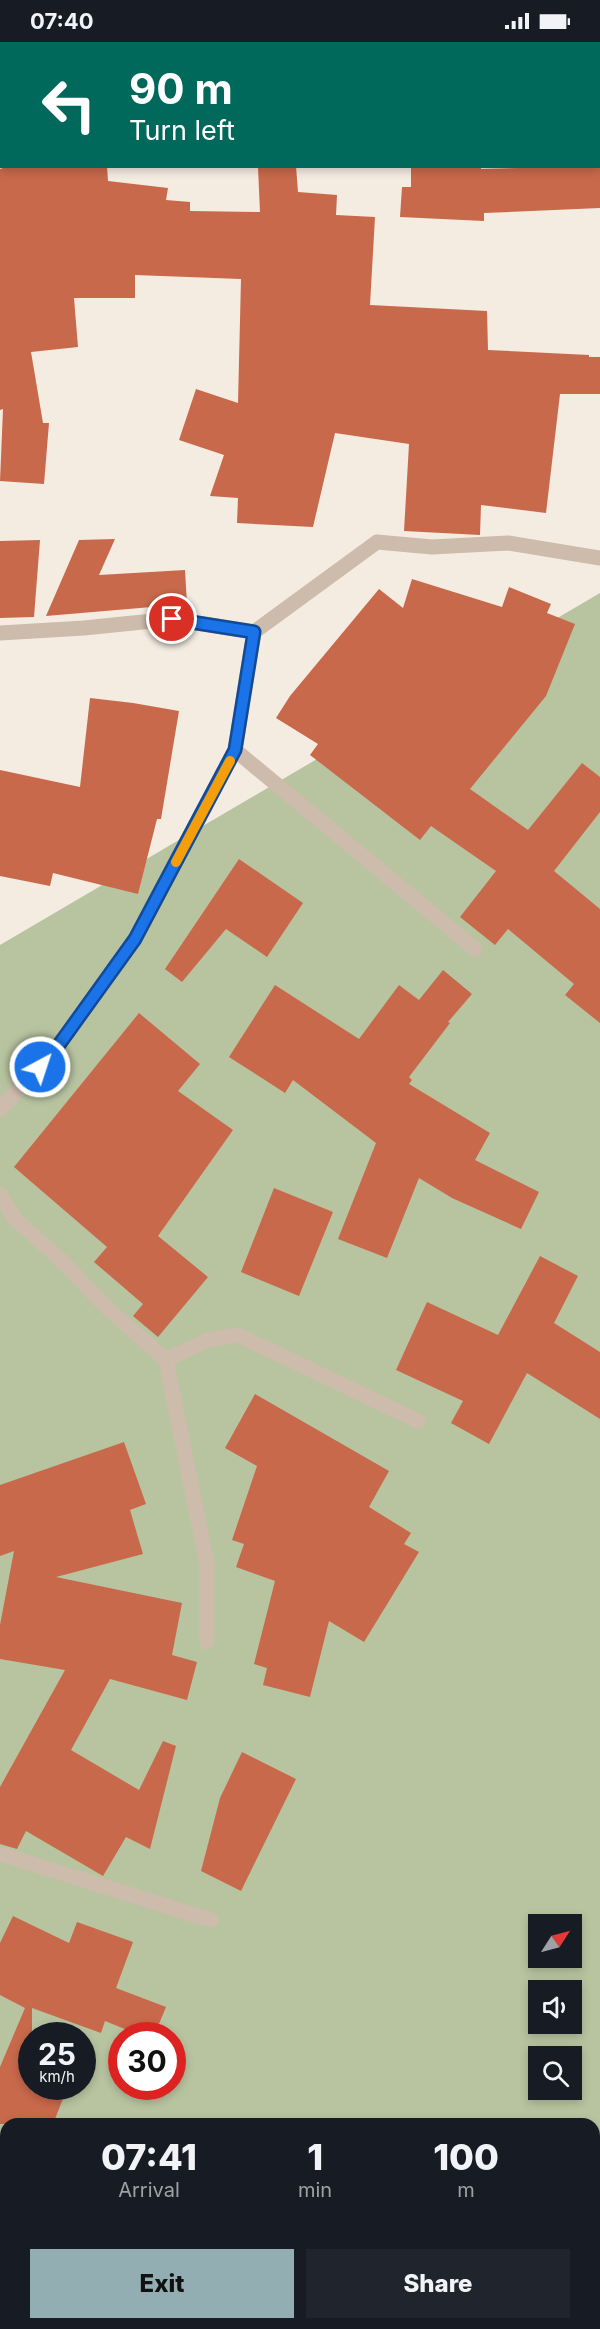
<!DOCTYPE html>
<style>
body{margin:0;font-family:Inter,sans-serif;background:#20242c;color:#f1f3f6;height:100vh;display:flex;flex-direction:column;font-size:22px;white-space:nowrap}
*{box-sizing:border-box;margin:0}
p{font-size:20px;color:#9ea1a6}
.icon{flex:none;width:33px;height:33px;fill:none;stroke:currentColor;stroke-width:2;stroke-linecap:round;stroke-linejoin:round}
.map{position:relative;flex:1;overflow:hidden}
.side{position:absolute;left:0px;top:2076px;width:600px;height:212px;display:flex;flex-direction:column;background:#171b24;border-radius:18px 18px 0 0;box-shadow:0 3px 9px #0003}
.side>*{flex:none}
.top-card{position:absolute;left:0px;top:0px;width:600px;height:126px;box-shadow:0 3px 9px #0003;background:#00695c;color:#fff;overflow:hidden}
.needle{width:39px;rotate:54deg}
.fabs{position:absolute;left:528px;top:1872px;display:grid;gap:12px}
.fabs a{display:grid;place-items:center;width:54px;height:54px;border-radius:0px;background:#171b24;box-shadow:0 3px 9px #0003;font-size:30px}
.speed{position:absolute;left:18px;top:1980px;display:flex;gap:12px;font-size:30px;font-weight:700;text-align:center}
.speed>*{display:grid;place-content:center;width:78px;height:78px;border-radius:50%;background:#171b24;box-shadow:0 3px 9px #0003;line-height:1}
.speed small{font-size:15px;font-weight:400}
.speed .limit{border:9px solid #d22;background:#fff;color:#111}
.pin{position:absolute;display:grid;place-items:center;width:51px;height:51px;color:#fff;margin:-26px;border:3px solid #fff;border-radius:50%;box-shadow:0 2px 6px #0007}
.me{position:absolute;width:66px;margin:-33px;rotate:40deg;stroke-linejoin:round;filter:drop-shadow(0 0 4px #0008)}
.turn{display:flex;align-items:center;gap:21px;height:126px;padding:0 30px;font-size:27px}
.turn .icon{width:78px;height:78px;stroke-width:2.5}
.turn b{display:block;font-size:42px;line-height:51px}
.eta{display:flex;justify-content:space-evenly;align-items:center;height:102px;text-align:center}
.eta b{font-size:36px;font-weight:800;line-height:42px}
.cta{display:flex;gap:12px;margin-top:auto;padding:12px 30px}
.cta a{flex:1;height:69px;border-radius:0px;background:#92aeb2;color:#111;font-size:24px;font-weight:800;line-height:69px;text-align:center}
.cta a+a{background:#20242c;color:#f1f3f6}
.status{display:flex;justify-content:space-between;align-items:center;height:42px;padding:0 30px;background:#171b24;direction:ltr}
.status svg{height:16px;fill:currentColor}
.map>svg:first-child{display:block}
</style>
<div class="status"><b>07:40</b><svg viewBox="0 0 49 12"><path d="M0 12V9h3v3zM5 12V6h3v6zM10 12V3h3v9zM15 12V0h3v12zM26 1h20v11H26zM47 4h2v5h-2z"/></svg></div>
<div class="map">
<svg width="600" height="2287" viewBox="0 0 600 2287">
<rect width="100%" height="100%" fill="#f4ebe1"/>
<path fill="#b8c4a0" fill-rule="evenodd" d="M600,551V2287H0V903ZM538,1882H572V1916H538ZM538,1948H572V1982H538ZM32,1994H82V2044H32ZM122,1994H172V2044H122ZM538,2014H572V2048H538ZM6,2082H594V2282H6Z"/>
<g fill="#c8694b">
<polygon points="8,124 107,124 108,139 168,146 166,158 190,160 190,169 260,170 258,126 296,124 298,150 337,153 336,173 375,175 370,263 487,269 488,308 589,313 589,315 600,315 600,352 560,352 546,471 481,463 480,493 404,489 409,402 335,391 313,485 237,481 238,456 210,454 224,413 179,398 196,347 238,361 241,237 135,233 135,256 74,256 78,305 31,310 43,381 49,381 44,442 0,439 3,367 0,368 0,127"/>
<polygon points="411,124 481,124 481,127 600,124 600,166 484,171 484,179 400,175 402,145 411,145"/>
<polygon points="115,497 99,533 185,528 187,562 46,574 79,498"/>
<polygon points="40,498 34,575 0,576 0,499"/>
<polygon points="412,537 502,565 509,545 551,562 547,571 575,582 546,654 470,747 528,788 582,721 600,735 600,770 554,829 600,867 600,981 565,953 574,942 508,887 495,903 460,875 496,829 431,784 420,798 310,713 318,702 276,676 290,654 379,547 403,566"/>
<polygon points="90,656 133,661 179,669 161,777 157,777 138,852 53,831 50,844 0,834 0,728 80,745"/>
<polygon points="239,817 303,861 267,915 226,887 182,940 165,927"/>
<polygon points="443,928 472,952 448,980 450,981 409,1035 412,1038 409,1042 490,1091 475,1118 539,1150 521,1187 452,1156 419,1136 387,1216 338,1197 376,1101 293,1038 285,1051 229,1015 275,943 359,997 399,943 419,958"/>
<polygon points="139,971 200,1022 178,1049 233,1088 158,1194 208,1235 158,1295 133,1274 143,1262 94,1220 107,1205 14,1125"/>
<polygon points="274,1146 333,1170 299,1254 241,1230"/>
<polygon points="540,1214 578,1234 554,1281 600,1310 600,1377 527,1331 489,1402 451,1381 463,1359 396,1328 427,1260 498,1293"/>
<polygon points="255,1352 389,1429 369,1465 411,1491 404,1502 419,1510 364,1600 329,1579 310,1655 263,1643 267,1626 254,1622 275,1539 236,1525 244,1502 232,1498 257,1424 225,1406"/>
<polygon points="124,1400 146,1462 130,1468 143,1512 56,1535 182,1561 172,1613 197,1620 187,1658 110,1637 71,1708 139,1748 163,1699 176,1704 150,1807 126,1795 103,1834 26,1789 17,1807 0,1802 0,1745 65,1628 0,1617 0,1583 14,1509 0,1514 0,1443"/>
<polygon points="242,1710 296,1737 241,1849 201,1829 220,1756"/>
<polygon points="13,1874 69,1901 77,1880 133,1900 116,1946 166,1965 154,1994 142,1994 105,1979 101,1991 32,1966 32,2044 68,2044 53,2082 0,2082 0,2025 25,1966 0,1953 0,1901"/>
</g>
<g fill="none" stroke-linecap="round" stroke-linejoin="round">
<g stroke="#cdbbac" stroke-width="15">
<polyline points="351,0 352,2"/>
<polyline points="598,40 600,40"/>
<polyline points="0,117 2,117"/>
<polyline points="0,591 84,586 172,577 254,590 377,500 432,505 508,501 600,516"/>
<polyline points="235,708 475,907"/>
<polyline points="0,1067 53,1011 135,897 235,708 254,590"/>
<polyline points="0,1152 14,1176 64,1221 106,1265 166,1318 207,1522 207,1600"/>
<polyline points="166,1318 208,1298 238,1293 418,1379"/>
<polyline points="0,1812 211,1878"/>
</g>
</g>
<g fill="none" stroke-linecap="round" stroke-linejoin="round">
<g stroke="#114b97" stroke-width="15">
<polyline id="route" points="40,1025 53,1011 135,897 235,708 254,590 172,577"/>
</g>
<use href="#route" stroke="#1a73e8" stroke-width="10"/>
<polyline stroke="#f59e0b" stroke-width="10" points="176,820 230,719"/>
</g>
</svg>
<div class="fabs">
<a><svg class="needle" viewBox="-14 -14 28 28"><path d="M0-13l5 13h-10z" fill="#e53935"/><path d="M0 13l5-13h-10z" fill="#9ea1a6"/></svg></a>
<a><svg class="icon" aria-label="sound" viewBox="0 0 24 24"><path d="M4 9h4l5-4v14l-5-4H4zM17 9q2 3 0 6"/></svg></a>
<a><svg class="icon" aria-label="search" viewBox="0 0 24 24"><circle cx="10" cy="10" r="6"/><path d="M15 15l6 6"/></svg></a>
</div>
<div class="speed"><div>25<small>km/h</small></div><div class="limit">30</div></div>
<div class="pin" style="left:172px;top:577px;background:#d93025"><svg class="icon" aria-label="arrive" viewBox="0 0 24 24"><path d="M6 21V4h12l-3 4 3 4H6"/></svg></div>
<svg class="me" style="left:40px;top:1025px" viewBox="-20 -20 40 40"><circle r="17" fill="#1a73e8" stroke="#fff" stroke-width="3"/><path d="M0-11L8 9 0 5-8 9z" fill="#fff"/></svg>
<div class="top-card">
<div class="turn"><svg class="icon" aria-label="left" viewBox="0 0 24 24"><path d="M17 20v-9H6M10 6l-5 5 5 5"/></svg><div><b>90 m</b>Turn left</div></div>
</div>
<section class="side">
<div class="eta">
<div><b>07:41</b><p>Arrival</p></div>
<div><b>1</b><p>min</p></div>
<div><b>100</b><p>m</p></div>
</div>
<div class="cta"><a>Exit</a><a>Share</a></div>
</section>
</div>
